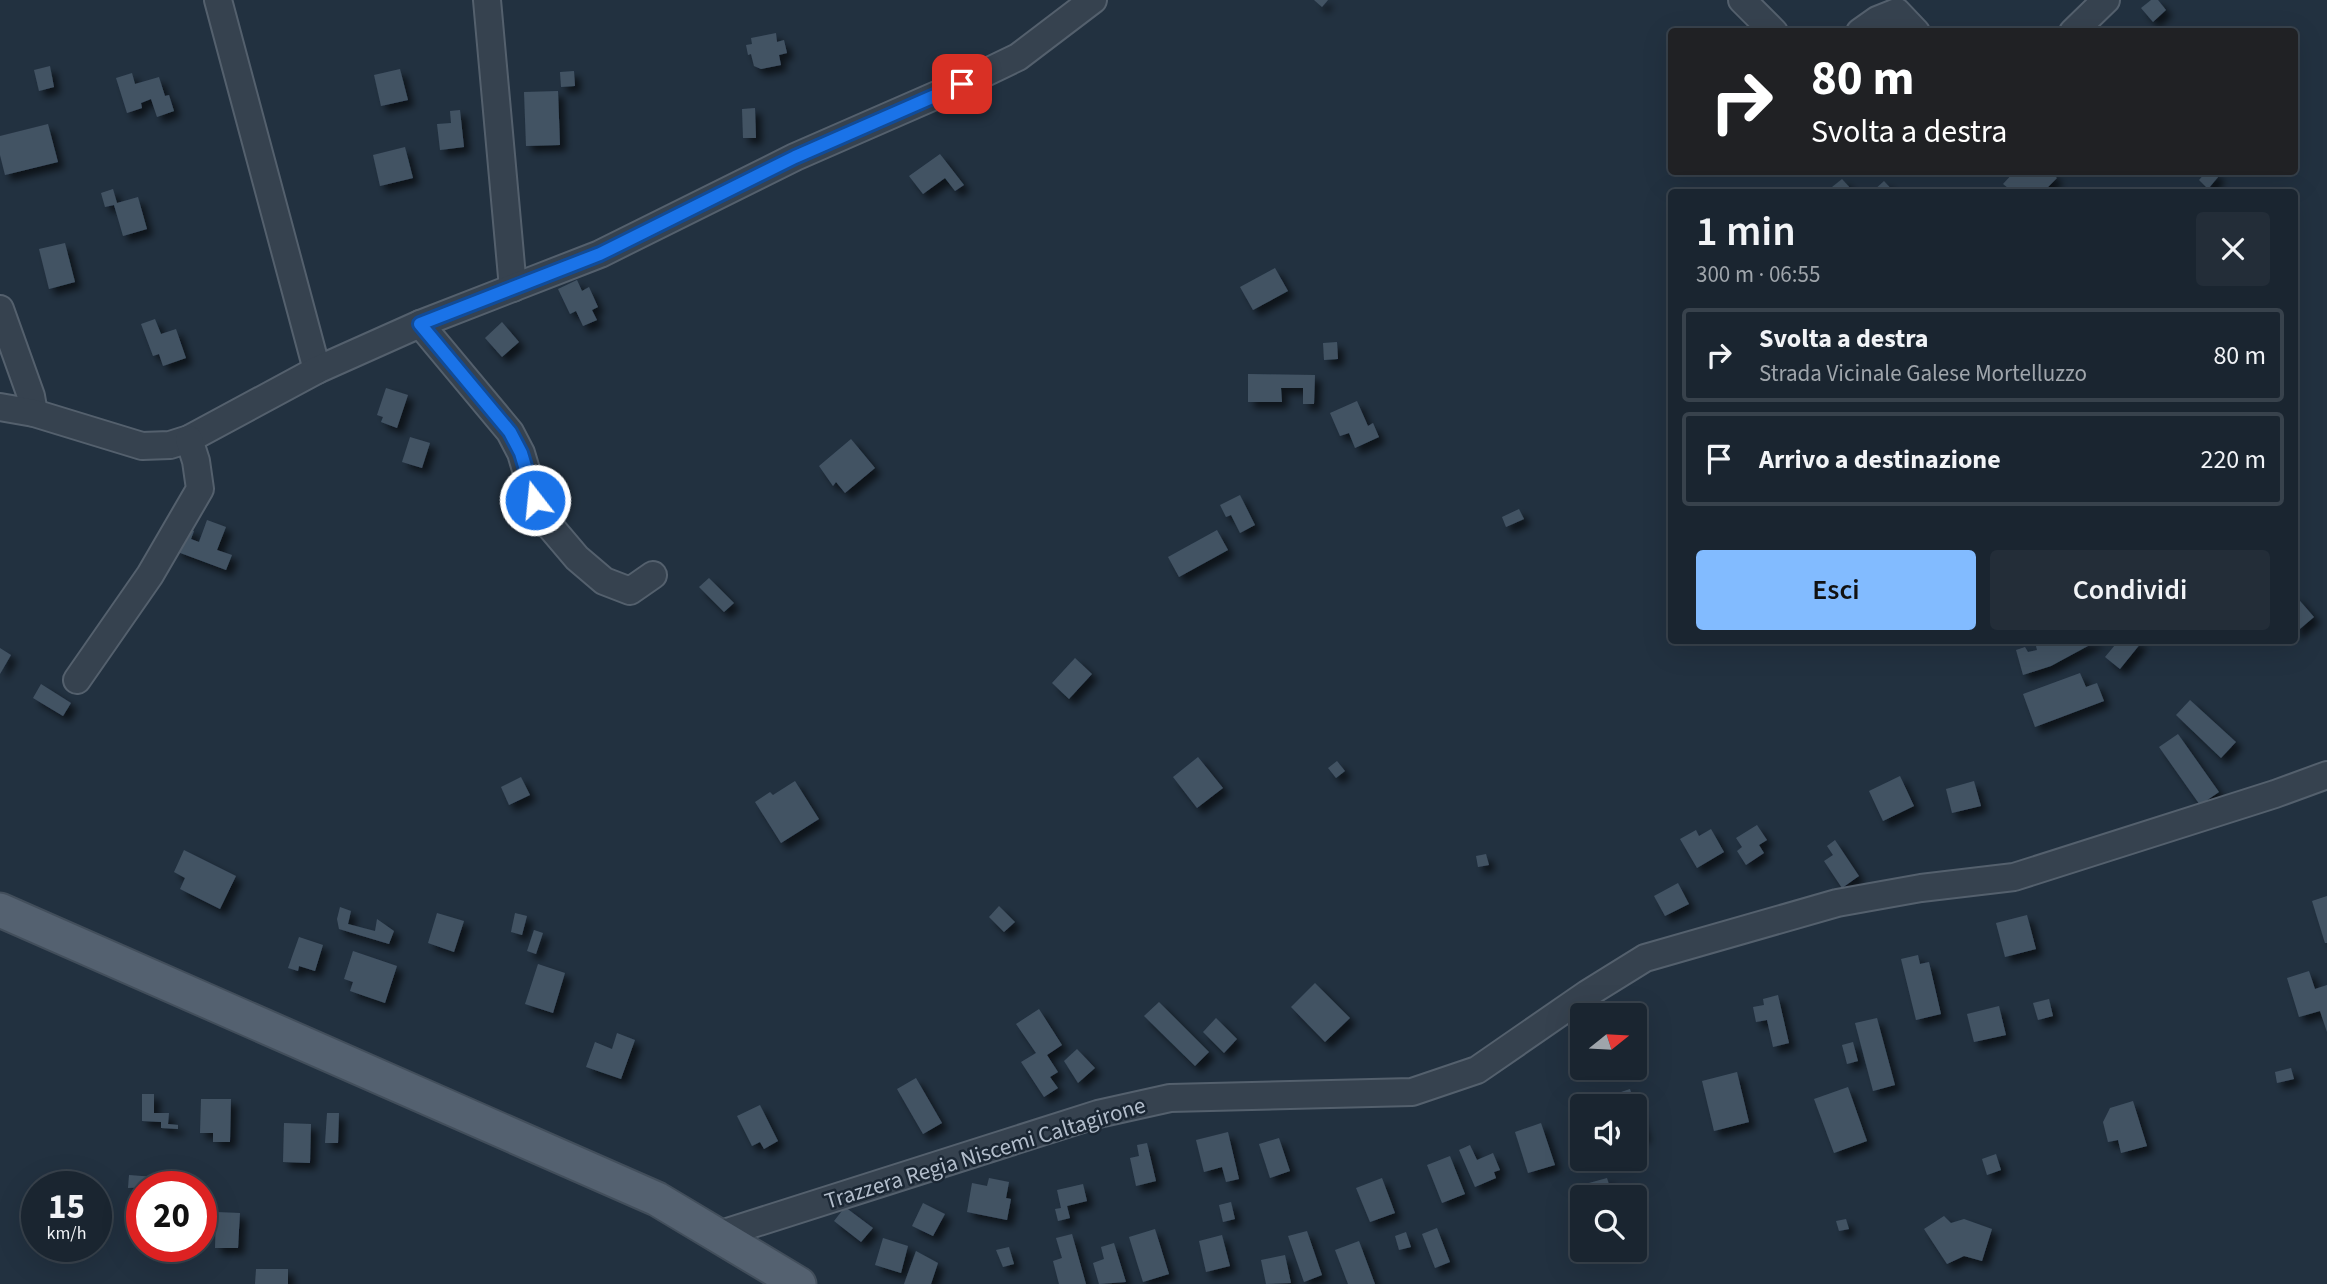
<!DOCTYPE html>
<html lang="it">
<meta charset="utf-8">
<style>
body{margin:0;font-family:"Source Sans 3",sans-serif;background:#232d38;color:#f1f3f6;height:100vh;display:flex;flex-direction:column;font-size:26px;white-space:nowrap}
*{box-sizing:border-box;margin:0}
p{font-size:23px;color:#9fa5ab}
.icon{flex:none;width:38px;height:38px;fill:none;stroke:currentColor;stroke-width:2;stroke-linecap:round;stroke-linejoin:round}
.map{position:relative;flex:1;overflow:hidden}
.drawer{position:absolute;left:1668px;top:189px;width:630px;height:455px;display:flex;flex-direction:column;background:#1a2530;border-radius:7px;box-shadow:0 7px 28px #0002,0 0 0 2px #38424c}
.drawer>*{flex:none}
.hud{position:absolute;left:1668px;top:28px;width:630px;height:147px;border-radius:7px;box-shadow:0 7px 28px #0002,0 0 0 2px #38424c;background:#202124;color:#fff;overflow:hidden}
.needle{width:46px;rotate:72deg}
.buttons{position:absolute;left:1570px;top:1003px;display:grid;gap:14px}
.buttons a{display:grid;place-items:center;width:77px;height:77px;border-radius:7px;background:#1a2530;box-shadow:0 7px 28px #0002,0 0 0 2px #38424c;font-size:35px}
.speed{position:absolute;left:21px;top:1171px;display:flex;gap:14px;font-size:35px;font-weight:700;text-align:center}
.speed>*{display:grid;place-content:center;width:91px;height:91px;border-radius:50%;background:#1a2530;box-shadow:0 7px 28px #0002,0 0 0 2px #38424c;line-height:1}
.speed small{font-size:18px;font-weight:400}
.speed .limit{border:10px solid #d22;background:#fff;color:#111}
.pin{position:absolute;display:grid;place-items:center;width:60px;height:60px;color:#fff;margin:-30px;border-radius:14px;box-shadow:0 4px 10px #0006}
.me{position:absolute;width:77px;margin:-38px;rotate:344deg;stroke-linejoin:round;filter:drop-shadow(0 0 5px #0008)}
.turn{display:flex;align-items:center;gap:24px;height:147px;padding:0 28px;font-size:32px}
.turn .icon{width:91px;height:91px;stroke-width:2.5}
.turn b{display:block;font-size:49px;line-height:60px}
.round{display:grid;place-items:center;flex:none;width:74px;height:74px;border-radius:7px;background:#232d38}
.headline{display:flex;align-items:center;justify-content:space-between;height:119px;padding:0 28px}
h1{font-size:42px;font-weight:600;line-height:52px}
.primary-button{display:flex;gap:14px;margin-top:auto;padding:14px 28px}
.primary-button a{flex:1;height:80px;border-radius:7px;background:#82bbff;color:#111;font-size:28px;font-weight:600;line-height:80px;text-align:center}
.primary-button a+a{background:#232d38;color:#f1f3f6}
ul{padding:0;list-style:none}
li{display:flex;align-items:center;gap:21px;height:94px;margin:0 14px 10px;padding:0 14px;border:4px solid #38424c;border-radius:7px}
li div{flex:1}
li b{display:block;font-size:26px}
li em{font-style:normal}
.map>svg:first-child{display:block}
</style>
<div class="map">
<svg width="2327" height="1284" viewBox="0 0 2327 1284">
<defs>
<filter id="shadow"><feDropShadow dx="6" dy="6" stdDeviation="3.5" flood-color="#0009"/></filter>
</defs>
<rect width="100%" height="100%" fill="#223140"/>
<g fill="#425364" filter="url(#shadow)">
<polygon points="1314,0 1328,0 1322,7"/>
<polygon points="2151,0 2158,0 2166,10 2153,22 2141,8"/>
<polygon points="776,33 777,42 784,40 787,53 779,55 781,65 761,69 754,66 751,54 748,55 746,45 752,44 751,38"/>
<polygon points="50,66 54,87 39,91 34,70"/>
<polygon points="400,69 408,100 381,106 374,75"/>
<polygon points="574,71 575,86 561,87 560,72"/>
<polygon points="132,73 135,84 159,77 165,96 169,95 174,111 157,117 151,99 141,103 142,108 127,113 116,78"/>
<polygon points="558,91 560,145 526,146 524,92"/>
<polygon points="755,108 756,138 743,138 742,109"/>
<polygon points="460,110 464,147 440,150 437,124 451,123 450,111"/>
<polygon points="48,124 58,162 5,175 0,155 0,136"/>
<polygon points="405,147 413,178 380,186 373,155"/>
<polygon points="940,154 964,185 955,191 945,178 923,194 909,176"/>
<polygon points="2014,172 2050,172 2057,178 2043,192 2031,192 2027,190 2025,192 2013,192 2003,184"/>
<polygon points="2206,172 2214,172 2219,176 2208,189 2199,180"/>
<polygon points="1842,179 1852,190 1848,192 1837,192 1832,187"/>
<polygon points="1884,181 1894,192 1872,192"/>
<polygon points="113,189 117,203 138,197 147,229 123,236 114,205 105,207 101,193"/>
<polygon points="65,243 75,282 49,289 39,249"/>
<polygon points="1275,268 1288,291 1253,310 1240,287"/>
<polygon points="577,280 582,291 589,287 598,307 592,310 597,320 583,326 576,311 570,314 558,289"/>
<polygon points="155,319 161,334 176,329 186,358 163,366 159,354 153,356 141,324"/>
<polygon points="502,322 519,342 502,357 485,338"/>
<polygon points="1337,342 1338,359 1324,360 1323,343"/>
<polygon points="1248,374 1315,375 1314,404 1303,404 1303,388 1281,388 1282,402 1248,402"/>
<polygon points="386,388 408,395 397,428 381,422 383,417 377,415"/>
<polygon points="1357,401 1368,426 1373,423 1379,437 1355,448 1349,433 1340,436 1330,413"/>
<polygon points="410,437 430,443 422,468 402,462"/>
<polygon points="851,439 875,468 845,493 836,482 833,486 819,466"/>
<polygon points="1240,495 1255,525 1240,533 1231,515 1226,517 1220,505"/>
<polygon points="1519,509 1524,519 1506,527 1502,517"/>
<polygon points="207,520 226,527 217,550 232,555 226,570 175,551 184,527 194,531 191,539 199,542"/>
<polygon points="1217,530 1228,550 1179,577 1168,557"/>
<polygon points="709,578 734,603 724,612 699,587"/>
<polygon points="2294,594 2314,617 2294,634"/>
<polygon points="2037,640 2099,640 2051,666 2023,675 2016,650 2025,647 2028,652 2037,650 2035,642"/>
<polygon points="2110,640 2137,640 2141,643 2120,669 2105,657 2115,645"/>
<polygon points="0,648 11,655 0,674"/>
<polygon points="1075,658 1092,674 1069,699 1052,683"/>
<polygon points="2080,673 2086,687 2097,683 2104,701 2035,727 2023,694"/>
<polygon points="41,684 71,703 63,716 33,698"/>
<polygon points="2190,700 2236,742 2221,758 2176,715"/>
<polygon points="2178,734 2219,792 2200,805 2159,747"/>
<polygon points="1198,757 1223,788 1197,808 1173,777"/>
<polygon points="1337,761 1345,771 1336,778 1328,768"/>
<polygon points="1900,776 1914,806 1883,821 1869,791"/>
<polygon points="521,777 530,795 509,805 501,787"/>
<polygon points="795,781 819,819 781,843 755,802 770,792 773,795"/>
<polygon points="1974,781 1981,806 1952,813 1946,789"/>
<polygon points="1757,825 1767,840 1759,845 1764,853 1746,865 1737,851 1742,847 1736,838"/>
<polygon points="1711,829 1724,852 1697,868 1680,839 1696,830 1699,836"/>
<polygon points="1835,840 1859,876 1842,888 1824,861 1833,855 1827,846"/>
<polygon points="184,850 236,876 220,909 180,889 185,878 174,872"/>
<polygon points="1486,854 1489,865 1478,867 1476,856"/>
<polygon points="1678,883 1689,904 1665,916 1654,896"/>
<polygon points="2327,896 2327,943 2325,943 2312,901"/>
<polygon points="999,906 1015,922 1004,932 989,917"/>
<polygon points="340,907 351,911 348,924 375,931 377,919 394,931 389,944 339,929 337,919"/>
<polygon points="437,913 464,921 454,952 428,943"/>
<polygon points="515,913 527,916 522,935 511,932"/>
<polygon points="2027,915 2036,949 2005,957 1996,923"/>
<polygon points="534,930 543,933 536,954 527,951"/>
<polygon points="299,937 323,945 315,971 299,966 298,971 288,968"/>
<polygon points="353,951 397,966 385,1003 350,991 353,982 344,979"/>
<polygon points="1918,955 1920,964 1929,962 1941,1014 1916,1020 1901,959"/>
<polygon points="538,964 565,973 553,1013 525,1004"/>
<polygon points="2309,971 2315,989 2327,985 2327,1032 2320,1011 2299,1017 2287,978"/>
<polygon points="1315,983 1350,1018 1325,1042 1291,1007"/>
<polygon points="1778,995 1789,1043 1773,1047 1767,1020 1756,1022 1753,1007 1764,1005 1763,999"/>
<polygon points="2049,999 2053,1016 2038,1020 2033,1003"/>
<polygon points="1159,1002 1209,1052 1195,1066 1144,1016"/>
<polygon points="1999,1006 2006,1035 1974,1042 1967,1014"/>
<polygon points="1039,1009 1062,1045 1047,1055 1058,1072 1050,1077 1058,1088 1044,1097 1021,1062 1036,1053 1016,1024"/>
<polygon points="1216,1018 1237,1039 1224,1053 1203,1032"/>
<polygon points="1877,1018 1895,1085 1873,1091 1855,1023"/>
<polygon points="617,1033 635,1040 621,1079 586,1067 595,1042 612,1049"/>
<polygon points="1853,1042 1858,1061 1847,1064 1842,1045"/>
<polygon points="1077,1049 1095,1068 1078,1083 1064,1061"/>
<polygon points="2291,1068 2294,1079 2277,1083 2275,1072"/>
<polygon points="1737,1072 1749,1122 1714,1131 1702,1081"/>
<polygon points="916,1078 942,1123 923,1134 897,1089"/>
<polygon points="1848,1087 1867,1141 1834,1153 1814,1099"/>
<polygon points="1630,1089 1645,1136 1634,1139 1634,1106 1616,1106 1612,1095"/>
<polygon points="142,1094 154,1094 154,1113 169,1113 168,1124 178,1125 178,1129 161,1128 161,1122 142,1121"/>
<polygon points="201,1099 231,1099 230,1142 213,1142 213,1133 200,1133"/>
<polygon points="2133,1101 2147,1146 2121,1153 2118,1140 2108,1142 2103,1122 2110,1108"/>
<polygon points="760,1105 778,1141 764,1149 760,1142 752,1146 737,1116"/>
<polygon points="327,1113 339,1113 338,1143 325,1143"/>
<polygon points="284,1123 311,1124 310,1163 283,1162"/>
<polygon points="1541,1123 1555,1165 1528,1173 1515,1132"/>
<polygon points="1228,1132 1239,1179 1226,1182 1222,1167 1204,1172 1196,1140"/>
<polygon points="1279,1138 1290,1171 1270,1178 1259,1144"/>
<polygon points="1147,1143 1156,1181 1136,1186 1130,1158 1139,1156 1137,1145"/>
<polygon points="1470,1145 1477,1160 1493,1153 1500,1170 1494,1172 1496,1178 1475,1187 1459,1150"/>
<polygon points="1996,1154 2001,1170 1987,1175 1982,1159"/>
<polygon points="1450,1156 1465,1194 1442,1203 1427,1165"/>
<polygon points="129,1175 168,1178 168,1186 128,1188"/>
<polygon points="989,1178 1009,1182 1006,1198 1011,1199 1007,1220 967,1212 972,1183 987,1186"/>
<polygon points="1382,1178 1395,1213 1370,1222 1356,1188"/>
<polygon points="1607,1178 1613,1197 1581,1197 1578,1186"/>
<polygon points="1083,1184 1087,1201 1067,1206 1070,1218 1058,1221 1055,1209 1061,1208 1057,1190"/>
<polygon points="131,1202 142,1202 142,1224 130,1224"/>
<polygon points="1231,1202 1235,1219 1223,1222 1219,1205"/>
<polygon points="923,1203 945,1214 933,1236 912,1226"/>
<polygon points="845,1207 873,1228 861,1242 834,1221"/>
<polygon points="216,1212 240,1213 238,1248 215,1248"/>
<polygon points="1944,1216 1951,1223 1964,1219 1992,1229 1982,1261 1964,1256 1947,1264 1924,1229"/>
<polygon points="1846,1219 1849,1229 1839,1231 1836,1221"/>
<polygon points="1437,1228 1450,1262 1435,1268 1422,1234"/>
<polygon points="1155,1229 1169,1274 1143,1282 1129,1237"/>
<polygon points="1307,1231 1322,1275 1304,1282 1288,1236"/>
<polygon points="1406,1232 1411,1247 1399,1250 1395,1236"/>
<polygon points="1072,1234 1086,1284 1059,1284 1053,1261 1062,1258 1056,1238"/>
<polygon points="1222,1235 1230,1266 1206,1272 1199,1241"/>
<polygon points="883,1238 908,1246 901,1273 875,1265"/>
<polygon points="1359,1241 1375,1284 1348,1284 1335,1250"/>
<polygon points="1114,1243 1126,1282 1099,1284 1093,1263 1104,1259 1101,1247"/>
<polygon points="1009,1247 1014,1264 1003,1267 996,1250"/>
<polygon points="916,1251 938,1263 931,1284 904,1284"/>
<polygon points="1285,1255 1291,1283 1266,1284 1261,1260"/>
<polygon points="256,1269 288,1269 288,1284 255,1284"/>
</g>
<g fill="none" stroke-linecap="round" stroke-linejoin="round">
<g stroke="#54606d" stroke-width="30">
<g id="minor">
<polyline points="218,0 317,370"/>
<polyline points="487,0 513,288"/>
<polyline points="1742,0 1774,32"/>
<polyline points="1860,32 1877,20 1897,12 1916,32"/>
<polyline points="2073,32 2106,0"/>
<polyline points="0,309 31,396 34,413"/>
<polyline points="420,324 510,432 521,453 535,500 549,525 577,558 604,581 630,591 653,575"/>
<polyline points="0,407 34,413 142,446 170,445 189,439 317,370 420,324 600,254 795,157 962,84 1018,57 1093,0"/>
<polyline points="77,680 150,575 200,489 196,461 189,439"/>
<polyline points="718,1235 1098,1114 1170,1098 1412,1092 1477,1070 1587,994 1645,958 1837,903 1921,888 2014,877 2275,794 2327,775"/>
</g>
</g>
<g stroke="#424e5b" stroke-width="37">
<polyline id="major" points="0,910 657,1199 799,1284"/>
</g>
<use href="#minor" stroke="#36424f" stroke-width="26"/>
<use href="#major" stroke="#546170" stroke-width="33"/>
</g>
<g fill="none" stroke-linecap="round" stroke-linejoin="round">
<g stroke="#114b97" stroke-width="18">
<polyline id="route" points="535,500 521,453 510,432 420,324 600,254 795,157 962,84"/>
</g>
<use href="#route" stroke="#1a73e8" stroke-width="12"/>
</g>
<g text-anchor="middle" dominant-baseline="central" stroke-width="5" stroke-linejoin="round" paint-order="stroke">
<g font-size="23" fill="#b2bdcb" stroke="#1b2734">
<text transform="translate(985 1153) rotate(-17)">Trazzera Regia Niscemi Caltagirone</text>
</g>
</g>
</svg>
<div class="buttons">
<a><svg class="needle" viewBox="-14 -14 28 28"><path d="M0-13l5 13h-10z" fill="#e53935"/><path d="M0 13l5-13h-10z" fill="#9fa5ab"/></svg></a>
<a><svg class="icon" aria-label="sound" viewBox="0 0 24 24"><path d="M4 9h4l5-4v14l-5-4H4zM17 9q2 3 0 6"/></svg></a>
<a><svg class="icon" aria-label="search" viewBox="0 0 24 24"><circle cx="10" cy="10" r="6"/><path d="M15 15l6 6"/></svg></a>
</div>
<div class="speed"><div>15<small>km/h</small></div><div class="limit">20</div></div>
<div class="pin" style="left:962px;top:84px;background:#d93025"><svg class="icon" aria-label="arrive" viewBox="0 0 24 24"><path d="M6 21V4h12l-3 4 3 4H6"/></svg></div>
<svg class="me" style="left:535px;top:500px" viewBox="-20 -20 40 40"><circle r="17" fill="#1a73e8" stroke="#fff" stroke-width="3"/><path d="M0-11L8 9 0 5-8 9z" fill="#fff"/></svg>
<div class="hud">
<div class="turn"><svg class="icon" aria-label="right" viewBox="0 0 24 24"><path d="M7 20v-9h11M14 6l5 5-5 5"/></svg><div><b>80 m</b>Svolta a destra</div></div>
</div>
<section class="drawer">
<div class="headline"><div><h1>1 min</h1><p>300 m · 06:55</p></div><a class="round"><svg class="icon" aria-label="close" viewBox="0 0 24 24"><path d="M6 6l12 12M18 6L6 18"/></svg></a></div>
<ul>
<li><svg class="icon" aria-label="right" viewBox="0 0 24 24"><path d="M7 20v-9h11M14 6l5 5-5 5"/></svg><div><b>Svolta a destra</b><p>Strada Vicinale Galese Mortelluzzo</p></div><em>80 m</em></li>
<li><svg class="icon" aria-label="arrive" viewBox="0 0 24 24"><path d="M6 21V4h12l-3 4 3 4H6"/></svg><div><b>Arrivo a destinazione</b></div><em>220 m</em></li>
</ul>
<div class="primary-button"><a>Esci</a><a>Condividi</a></div>
</section>
</div>
